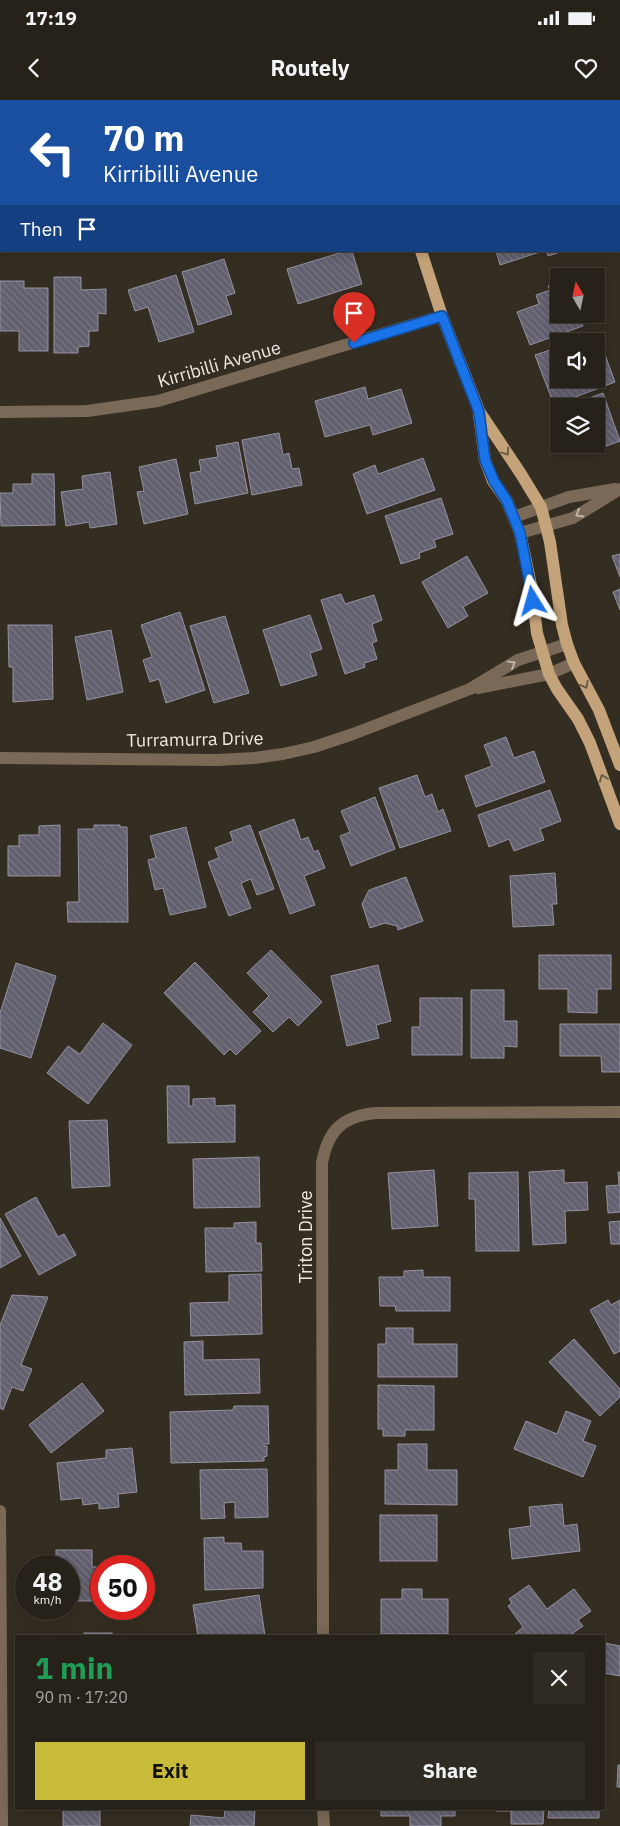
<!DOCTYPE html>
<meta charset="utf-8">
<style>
body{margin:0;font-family:"IBM Plex Sans",sans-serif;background:#2f2a22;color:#f1f3f6;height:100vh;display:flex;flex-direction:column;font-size:19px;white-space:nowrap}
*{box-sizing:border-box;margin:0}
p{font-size:16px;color:#a4a4a2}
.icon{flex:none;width:28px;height:28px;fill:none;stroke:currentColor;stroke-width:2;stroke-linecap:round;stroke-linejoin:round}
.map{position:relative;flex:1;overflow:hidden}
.drawer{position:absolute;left:15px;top:1535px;width:590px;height:175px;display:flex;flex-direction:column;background:#272219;border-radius:0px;box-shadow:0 2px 12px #0003,0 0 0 1px #433f38}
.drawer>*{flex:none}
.banner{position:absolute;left:0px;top:0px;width:620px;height:152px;box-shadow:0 2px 12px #0003,0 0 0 1px #433f38;background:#1a4fa0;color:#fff;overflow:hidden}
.needle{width:32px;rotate:351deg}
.fabs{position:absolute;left:550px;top:168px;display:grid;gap:10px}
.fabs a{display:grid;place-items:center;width:55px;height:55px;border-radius:0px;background:#272219;box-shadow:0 2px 12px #0003,0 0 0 1px #433f38;font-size:25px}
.speed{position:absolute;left:15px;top:1455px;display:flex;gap:10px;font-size:25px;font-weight:700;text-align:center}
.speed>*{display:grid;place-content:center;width:65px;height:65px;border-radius:50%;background:#272219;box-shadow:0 2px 12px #0003,0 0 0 1px #433f38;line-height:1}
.speed small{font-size:12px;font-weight:400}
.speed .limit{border:8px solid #d22;background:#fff;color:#111}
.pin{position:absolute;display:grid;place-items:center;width:42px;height:42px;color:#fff;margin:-51px -21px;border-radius:50% 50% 50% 0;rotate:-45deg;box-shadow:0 0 5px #0007}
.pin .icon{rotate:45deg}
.me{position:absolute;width:55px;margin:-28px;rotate:352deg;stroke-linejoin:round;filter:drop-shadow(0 0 4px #0008)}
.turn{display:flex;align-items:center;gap:18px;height:105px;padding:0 20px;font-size:22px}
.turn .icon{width:65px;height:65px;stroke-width:2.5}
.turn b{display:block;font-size:35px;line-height:42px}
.then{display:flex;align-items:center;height:48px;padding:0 20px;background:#0003;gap:10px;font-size:19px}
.round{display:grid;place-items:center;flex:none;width:52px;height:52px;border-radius:0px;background:#2f2a22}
.summary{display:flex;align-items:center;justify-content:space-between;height:85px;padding:0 20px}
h1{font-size:30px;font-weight:800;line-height:38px;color:#1e9e55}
.primary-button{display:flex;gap:10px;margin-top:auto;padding:10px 20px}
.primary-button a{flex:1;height:58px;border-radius:0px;background:#c9bb3a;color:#111;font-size:20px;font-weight:800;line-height:58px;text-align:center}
.primary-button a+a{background:#2f2a22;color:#f1f3f6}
.status{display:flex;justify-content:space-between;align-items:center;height:35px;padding:0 25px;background:#272219;direction:ltr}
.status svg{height:14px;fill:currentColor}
header{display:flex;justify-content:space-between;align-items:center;height:65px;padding:0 20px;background:#272219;font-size:22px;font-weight:800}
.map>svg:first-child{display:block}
</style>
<div class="status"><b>17:19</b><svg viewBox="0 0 49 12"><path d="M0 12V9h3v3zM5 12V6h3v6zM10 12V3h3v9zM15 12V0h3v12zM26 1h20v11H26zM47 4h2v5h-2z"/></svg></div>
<header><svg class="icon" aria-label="back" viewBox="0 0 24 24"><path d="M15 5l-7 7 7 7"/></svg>Routely<svg class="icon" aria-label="heart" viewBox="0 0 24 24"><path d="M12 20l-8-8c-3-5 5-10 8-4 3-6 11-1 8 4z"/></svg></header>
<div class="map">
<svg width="620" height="1726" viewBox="0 0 620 1726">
<defs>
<pattern id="building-back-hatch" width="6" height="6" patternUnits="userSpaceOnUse" patternTransform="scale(1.25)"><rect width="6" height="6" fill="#625f6e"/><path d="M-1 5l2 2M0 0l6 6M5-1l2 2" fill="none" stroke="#797682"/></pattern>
</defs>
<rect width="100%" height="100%" fill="#342d21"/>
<polygon fill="#32532e" points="0,0 349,0 349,1 1,1 0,134"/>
<g fill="url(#building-back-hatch)" stroke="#9592a2">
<rect x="456" y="0" width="55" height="1"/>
<polygon points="605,0 620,0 620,50 619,50 619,1 603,1"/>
<polygon points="346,151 352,151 362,184 298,204 287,169"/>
<polygon points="496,151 543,151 500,165"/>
<polygon points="546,151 563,151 548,156"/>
<polygon points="224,159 235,193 226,196 232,214 198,225 182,172"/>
<polygon points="176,175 194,232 159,242 148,207 135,211 128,190"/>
<polygon points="54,177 81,177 81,190 106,189 106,214 98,213 98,231 89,231 89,246 78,247 78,253 54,253"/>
<polygon points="0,181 24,181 24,188 48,188 48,251 19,251 19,231 0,231"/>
<polygon points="559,182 559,214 579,214 583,226 530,245 517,212 539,204 536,195 550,190 548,186"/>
<polygon points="559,247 559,279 596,279 596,255 604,252 615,282 554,305 535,255"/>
<polygon points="365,287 368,299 401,289 412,323 373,335 370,325 325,337 315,301"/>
<polygon points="603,293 620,341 588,353 585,344 596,344 596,306 567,306"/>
<polygon points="559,309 559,335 550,312"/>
<polygon points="279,333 283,355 289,353 292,369 299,368 302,385 252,395 242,340"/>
<polygon points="238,342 248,393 195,404 190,373 201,371 199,360 218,357 216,346"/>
<polygon points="423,358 435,390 367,414 353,374 375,365 378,374"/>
<polygon points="176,359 188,414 144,424 137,392 144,391 139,367"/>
<polygon points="110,372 117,424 90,428 89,422 66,426 61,392 83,389 82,376"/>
<polygon points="32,374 54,374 55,425 1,426 0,393 13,393 13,384 32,384"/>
<polygon points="441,398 453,434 434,440 436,447 419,453 420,458 401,464 385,416"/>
<polygon points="620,454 620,477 612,456"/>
<polygon points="467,456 488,493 463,507 468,516 448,528 422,482"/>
<polygon points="620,489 620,510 613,492"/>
<polygon points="341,494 345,504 374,495 382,520 372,524 377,541 372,543 377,559 364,563 365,567 345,574 321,500"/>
<polygon points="180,512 205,590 166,603 159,579 150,582 143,560 152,557 141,525"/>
<polygon points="310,515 322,549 310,553 317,575 281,586 263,530"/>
<polygon points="225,516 249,593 214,603 190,526"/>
<polygon points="8,525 52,525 53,599 13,602 13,567 9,567"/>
<polygon points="111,530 123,592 87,600 75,537"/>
<polygon points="506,637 514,658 534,651 545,682 476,707 465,676 492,666 484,645"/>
<polygon points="417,675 425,697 432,694 438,712 443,709 451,731 400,748 379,688"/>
<polygon points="550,690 561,721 540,729 544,740 514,751 509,739 489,747 478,715"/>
<polygon points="375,697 395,749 351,766 340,736 350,732 341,711"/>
<polygon points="294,719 301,740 308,737 314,752 318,750 325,768 304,776 315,805 290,814 259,732"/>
<polygon points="60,725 60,776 8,776 8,746 19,746 19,735 39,735 39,726"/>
<polygon points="94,725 120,725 120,727 127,727 128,822 68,822 67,802 79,802 78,729 94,729"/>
<polygon points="250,725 274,789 257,795 251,779 241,783 251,808 229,816 208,762 219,758 215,748 233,741 230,732"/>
<polygon points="186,727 206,807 170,815 163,788 155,790 148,760 156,758 150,736"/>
<polygon points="555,773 557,804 552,804 554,825 513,827 510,776"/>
<polygon points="406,777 423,821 398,830 397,826 385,823 370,828 362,804 369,790"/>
<polygon points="271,850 322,902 298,926 289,917 273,932 253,912 269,896 247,873"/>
<polygon points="539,855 611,855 611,889 597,889 597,913 568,912 568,889 539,889"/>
<polygon points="195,862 261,931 236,955 230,949 224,955 164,893"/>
<polygon points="16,863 56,876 31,958 0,948 0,913"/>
<polygon points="378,865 391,921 376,925 379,938 347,946 331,876"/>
<polygon points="471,890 504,890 504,921 517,921 517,947 504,946 504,958 471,958"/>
<polygon points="420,898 462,898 462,955 412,955 412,927 420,927"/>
<polygon points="103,923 132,945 88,1004 47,973 68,946 80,954"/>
<polygon points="560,924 620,924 620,972 602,972 601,956 560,956"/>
<polygon points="167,986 189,986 189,1006 193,1006 193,999 215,998 215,1006 235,1005 235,1042 168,1043"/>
<polygon points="107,1020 110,1086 72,1088 69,1021"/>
<polygon points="259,1057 260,1107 194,1108 193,1059"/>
<polygon points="434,1070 438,1126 392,1129 388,1073"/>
<polygon points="564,1070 564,1083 587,1082 588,1110 565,1111 566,1143 533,1145 529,1072"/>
<polygon points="518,1072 519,1151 476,1151 475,1099 469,1099 469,1073"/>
<polygon points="618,1072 620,1072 620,1112 608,1113 606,1086 619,1085"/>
<polygon points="36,1097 58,1137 64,1134 76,1155 39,1175 5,1114"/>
<polygon points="0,1118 21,1156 0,1168"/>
<polygon points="620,1121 620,1144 611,1144 609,1122"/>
<polygon points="256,1122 256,1143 261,1143 262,1171 206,1172 205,1128 234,1128 234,1123"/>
<polygon points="423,1170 423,1177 450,1177 450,1211 396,1211 395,1206 380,1206 379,1177 404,1177 404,1171"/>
<polygon points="261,1174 262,1234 191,1236 190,1203 229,1202 229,1175"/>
<polygon points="12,1195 48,1197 21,1265 32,1269 23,1291 12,1287 3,1310 0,1308 0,1225"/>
<polygon points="608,1200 611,1205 620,1200 620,1251 614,1254 590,1210"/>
<polygon points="386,1228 413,1228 413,1244 457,1244 457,1277 378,1277 378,1244 386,1244"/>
<polygon points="574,1239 620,1289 620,1297 600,1316 549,1262"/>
<polygon points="203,1241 203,1260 259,1259 260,1293 185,1295 184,1242"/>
<polygon points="82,1283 104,1311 51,1353 29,1325"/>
<polygon points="378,1285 434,1286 434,1330 405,1330 405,1336 383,1336 383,1329 378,1329"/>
<polygon points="234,1306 268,1306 269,1344 264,1344 264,1346 267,1346 267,1356 264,1357 264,1361 171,1363 170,1312 233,1310"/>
<polygon points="566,1311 591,1321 583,1341 596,1346 583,1377 514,1349 526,1321 557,1334"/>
<polygon points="398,1344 427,1344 427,1370 457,1370 457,1405 385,1404 385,1370 398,1370"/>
<polygon points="132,1348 137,1392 118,1394 119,1407 99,1409 99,1403 83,1405 82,1398 61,1400 57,1363 106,1358 106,1350"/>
<polygon points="267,1369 268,1417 235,1418 235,1402 224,1403 225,1418 201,1419 200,1370"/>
<polygon points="562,1404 564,1426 577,1424 580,1451 512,1459 509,1429 531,1426 529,1407"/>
<rect x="380" y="1415" width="57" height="46"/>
<polygon points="224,1437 224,1443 241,1443 242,1451 263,1451 263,1488 205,1490 204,1438"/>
<polygon points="56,1450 92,1450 92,1467 101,1467 101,1501 69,1501 69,1466 56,1466"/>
<polygon points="529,1485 547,1509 574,1489 591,1511 578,1520 583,1526 569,1536 517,1536 515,1534 523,1527 508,1506 512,1503 509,1499"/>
<polygon points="402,1489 422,1489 422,1499 448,1499 448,1534 381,1534 381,1499 402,1499"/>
<polygon points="259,1495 265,1536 198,1536 193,1505"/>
<rect x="84" y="1533" width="28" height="3"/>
<polygon points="605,1543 620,1546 620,1576 604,1573"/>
<polygon points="618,1665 620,1665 620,1687 617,1687"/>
<rect x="63" y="1709" width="37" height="17"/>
<polygon points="225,1709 255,1709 254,1726 190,1726 191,1715 224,1718"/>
<polygon points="381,1709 455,1709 455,1716 441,1716 441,1726 410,1726 410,1716 381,1716"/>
<polygon points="496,1709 544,1709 543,1724 511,1724 511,1711 496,1711"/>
<polygon points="549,1709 599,1709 599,1718 548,1718"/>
</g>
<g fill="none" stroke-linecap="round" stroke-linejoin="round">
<polyline stroke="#6d675c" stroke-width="3" stroke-dasharray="2.5 4" stroke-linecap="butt" points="212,0 216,1"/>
<g stroke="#7a6956" stroke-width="12">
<polyline points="0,312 87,311 158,301 442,216"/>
<polyline points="514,417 569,397 615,389"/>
<polyline points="520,433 573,418 620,389"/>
<polyline points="478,588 549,574 574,563"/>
<polyline points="0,658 217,660 254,658 283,654 314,647 353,634 470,589 518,560 567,544"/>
<polyline points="0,1411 2,1726"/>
<path d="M323,1536L322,1063C328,1030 343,1016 376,1013L620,1012"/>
<polyline points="323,1709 324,1726"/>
</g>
<g stroke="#c5a37a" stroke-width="12">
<polyline points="390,0 390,1"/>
<polyline points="421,151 442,216 479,311 521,374 541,407 550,442 562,525 567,544 574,563 599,610 620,665"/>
<polyline points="479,314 485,360 493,381 507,401 520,433 531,485 537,533 549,574 557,589 578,619 590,643 620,724"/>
</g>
</g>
<defs><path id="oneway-chevron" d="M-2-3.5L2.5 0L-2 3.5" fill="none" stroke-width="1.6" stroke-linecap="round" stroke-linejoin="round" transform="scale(1.25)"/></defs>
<g stroke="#6e5c45">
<use href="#oneway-chevron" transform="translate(506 352) rotate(56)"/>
<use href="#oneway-chevron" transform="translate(585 585) rotate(62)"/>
<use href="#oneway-chevron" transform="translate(603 678) rotate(-111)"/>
</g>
<g stroke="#beb5a9">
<use href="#oneway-chevron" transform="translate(579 414) rotate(150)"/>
<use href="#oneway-chevron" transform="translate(512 564) rotate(-30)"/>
</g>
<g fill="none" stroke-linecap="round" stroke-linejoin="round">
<g stroke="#114b97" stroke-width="12">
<polyline id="route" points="354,243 442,216 479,312 485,360 494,381 507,401 520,433 533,501"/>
</g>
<use href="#route" stroke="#1a73e8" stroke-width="9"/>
</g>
<g text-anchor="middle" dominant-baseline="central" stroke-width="5" stroke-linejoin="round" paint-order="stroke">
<g font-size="18" fill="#ece8e0" stroke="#342d21">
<text transform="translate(219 264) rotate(-16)">Kirribilli Avenue</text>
<text transform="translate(195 639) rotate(-1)">Turramurra Drive</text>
<text transform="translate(305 1137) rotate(-90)">Triton Drive</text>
</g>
</g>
</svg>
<div class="fabs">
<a><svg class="needle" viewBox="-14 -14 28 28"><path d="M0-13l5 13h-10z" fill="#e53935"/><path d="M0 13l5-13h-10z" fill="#a4a4a2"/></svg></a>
<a><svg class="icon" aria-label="sound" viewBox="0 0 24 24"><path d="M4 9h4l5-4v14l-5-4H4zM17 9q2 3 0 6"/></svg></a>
<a><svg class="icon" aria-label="layers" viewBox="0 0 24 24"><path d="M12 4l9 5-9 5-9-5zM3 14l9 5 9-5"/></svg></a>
</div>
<div class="speed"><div>48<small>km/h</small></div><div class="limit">50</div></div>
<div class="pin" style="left:354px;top:243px;background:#d93025"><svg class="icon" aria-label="arrive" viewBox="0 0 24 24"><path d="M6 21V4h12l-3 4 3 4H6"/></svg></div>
<svg class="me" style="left:533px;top:501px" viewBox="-20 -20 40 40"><path d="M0-17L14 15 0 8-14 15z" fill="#1a73e8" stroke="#fff" stroke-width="4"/></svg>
<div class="banner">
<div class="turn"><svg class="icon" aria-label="left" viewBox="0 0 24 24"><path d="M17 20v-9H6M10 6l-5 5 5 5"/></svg><div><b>70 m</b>Kirribilli Avenue</div></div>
<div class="then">Then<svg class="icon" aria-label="arrive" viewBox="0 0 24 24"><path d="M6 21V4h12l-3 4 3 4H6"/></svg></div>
</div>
<section class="drawer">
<div class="summary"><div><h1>1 min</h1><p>90 m · 17:20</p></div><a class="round"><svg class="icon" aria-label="close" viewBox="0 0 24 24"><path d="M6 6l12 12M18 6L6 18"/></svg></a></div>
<div class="primary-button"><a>Exit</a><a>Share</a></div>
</section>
</div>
